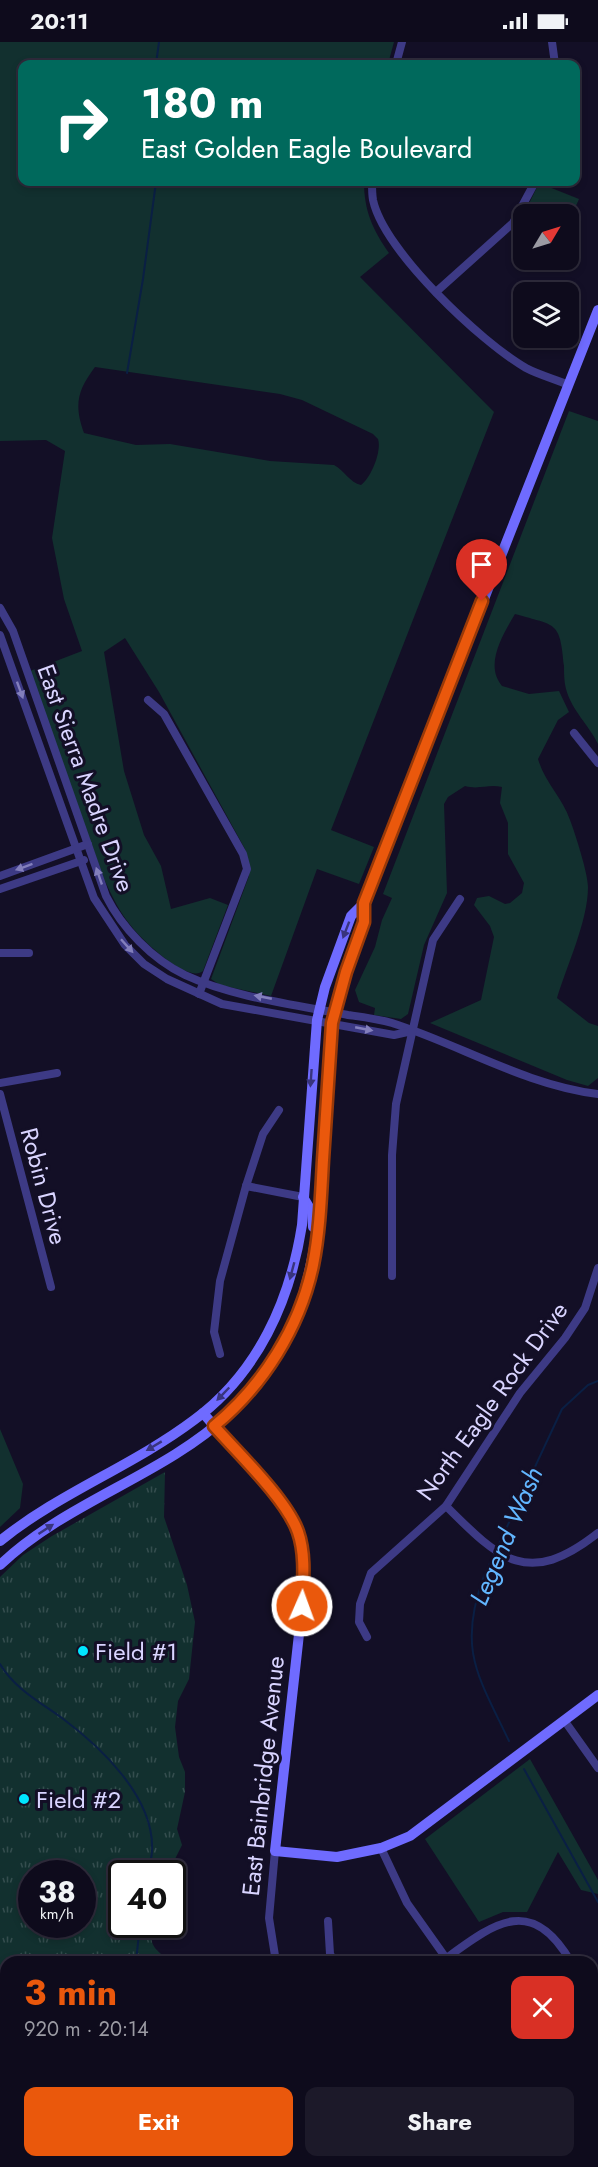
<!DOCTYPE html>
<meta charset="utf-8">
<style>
body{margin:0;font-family:Jost,sans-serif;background:#1c1929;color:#f1f3f6;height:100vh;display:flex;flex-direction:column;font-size:22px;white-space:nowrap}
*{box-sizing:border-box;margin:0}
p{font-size:20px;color:#9b9ba3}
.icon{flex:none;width:33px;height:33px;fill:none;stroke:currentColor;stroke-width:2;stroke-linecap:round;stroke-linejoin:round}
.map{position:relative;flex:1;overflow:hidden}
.details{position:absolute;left:0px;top:1914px;width:598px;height:212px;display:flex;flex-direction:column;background:#0e0b1c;border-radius:18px 18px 0 0;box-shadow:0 3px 9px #0003,0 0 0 2px #2e2b3b}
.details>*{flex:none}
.hud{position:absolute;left:18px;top:18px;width:562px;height:126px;border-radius:12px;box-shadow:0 3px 9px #0003,0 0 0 2px #2e2b3b;background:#00695c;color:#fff;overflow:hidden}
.needle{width:39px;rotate:52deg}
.buttons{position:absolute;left:513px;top:162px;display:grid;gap:12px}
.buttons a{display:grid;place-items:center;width:66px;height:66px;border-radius:12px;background:#0e0b1c;box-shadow:0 3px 9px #0003,0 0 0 2px #2e2b3b;font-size:30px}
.speed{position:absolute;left:18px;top:1818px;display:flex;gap:12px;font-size:30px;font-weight:700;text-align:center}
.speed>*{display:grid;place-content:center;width:78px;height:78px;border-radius:50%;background:#0e0b1c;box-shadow:0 3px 9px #0003,0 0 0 2px #2e2b3b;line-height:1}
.speed small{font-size:15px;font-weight:400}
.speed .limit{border:3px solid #111;border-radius:9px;background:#fff;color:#111}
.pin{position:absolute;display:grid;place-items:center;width:51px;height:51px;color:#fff;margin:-62px -26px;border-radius:50% 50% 50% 0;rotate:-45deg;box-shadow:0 0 6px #0007}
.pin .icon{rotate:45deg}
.me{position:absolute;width:66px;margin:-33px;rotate:2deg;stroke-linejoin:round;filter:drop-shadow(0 0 4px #0008)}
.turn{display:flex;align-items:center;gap:21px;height:126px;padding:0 24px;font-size:27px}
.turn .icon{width:78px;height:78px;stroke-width:2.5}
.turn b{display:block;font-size:42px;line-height:51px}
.round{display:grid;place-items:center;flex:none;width:63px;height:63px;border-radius:12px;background:#1c1929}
.overview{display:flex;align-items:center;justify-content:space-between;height:102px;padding:0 24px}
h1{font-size:36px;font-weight:700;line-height:45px;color:#ea580c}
.cta{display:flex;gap:12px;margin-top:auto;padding:12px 24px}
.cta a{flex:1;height:69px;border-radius:12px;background:#ea580c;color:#fff;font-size:24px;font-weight:700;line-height:69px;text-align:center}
.cta a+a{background:#1c1929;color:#f1f3f6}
.status{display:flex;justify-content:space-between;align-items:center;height:42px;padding:0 30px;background:#0e0b1c;direction:ltr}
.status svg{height:16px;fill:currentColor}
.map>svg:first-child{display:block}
</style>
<div class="status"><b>20:11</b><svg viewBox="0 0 49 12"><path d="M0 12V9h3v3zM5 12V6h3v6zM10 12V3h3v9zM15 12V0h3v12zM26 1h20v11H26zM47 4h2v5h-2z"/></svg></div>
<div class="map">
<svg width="598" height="2125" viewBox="0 0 598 2125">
<defs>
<pattern id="park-tufts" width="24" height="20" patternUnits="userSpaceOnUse" patternTransform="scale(1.5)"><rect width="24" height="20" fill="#12302f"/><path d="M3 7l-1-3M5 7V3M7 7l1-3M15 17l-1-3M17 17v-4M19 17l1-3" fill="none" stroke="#344d4e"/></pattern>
</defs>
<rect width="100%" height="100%" fill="#130f26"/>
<g fill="#12302f" fill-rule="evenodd">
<path d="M0,0H394L388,22H22V140H364C364,169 373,188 389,211L360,235L494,370L331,788L374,805L359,842L317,827L271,954L220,943L211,937L249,834L245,807L159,650L125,596L104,610L124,729L144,793L161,824L171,867L210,856L228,863L203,929C188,942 142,898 132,885C120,871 112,854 104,837L30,629L82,609L64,557L52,496L65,409L46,398L0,399ZM95,325L280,352L302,358L373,392L378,397C382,409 371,436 361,443C350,441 344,428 334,423L270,419L170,402L136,403L84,391C74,363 77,349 95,325Z"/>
<polygon points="539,141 579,157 569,180 568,172 528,172 525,170"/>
<path d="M569,369L598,379V702C589,683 572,669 566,647C564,640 564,631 564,624C560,579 557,584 515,572C503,592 484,623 502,644L529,652L559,649L569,670L558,678L538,717C545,741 562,755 570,778C575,791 588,831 588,845C588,879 567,923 557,956L589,981L598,984V1036L588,1044L567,1038L430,981L481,958L494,895L490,884L474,863L477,856L489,854L505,862L510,861L522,851L524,841L508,812V781L500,761L502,745C488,742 479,748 465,744L448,755L444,762L447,851L424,903L408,972L401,977L374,973L375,966L359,960L355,948L375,905L382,878L392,856L383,852Z"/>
<polygon points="0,1387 23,1442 20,1466 0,1485"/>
<polygon points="530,1717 598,1838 598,1852 581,1848 558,1810 527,1870 503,1870 479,1880 425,1797"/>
<polygon points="6,2027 6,2090 0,2091 0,2028"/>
</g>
<path fill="url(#park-tufts)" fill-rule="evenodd" d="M165,1430L164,1475L187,1543L195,1580L189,1637L178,1659L175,1685L179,1715L185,1730V1750L177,1787L182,1803L168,1831L122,1832V1882L152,1883C149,1905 154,1906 171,1920H6V1964L0,1965V1535L23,1513L52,1494ZM32,1832H82V1882H32Z"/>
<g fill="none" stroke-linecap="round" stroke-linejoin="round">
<g stroke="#0a1f44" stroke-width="2">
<polyline points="156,22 159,0"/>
<polyline points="127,331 143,237 156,140"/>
<path d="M0,1622C15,1647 40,1660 62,1676C101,1705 155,1756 152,1809C152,1816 149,1824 147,1832"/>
<path d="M509,1699C478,1634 457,1607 484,1534L562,1367L588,1343L598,1339"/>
<polyline points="524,1727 598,1860"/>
<polyline points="136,1920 140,1882"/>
<polyline points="121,2125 122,2120"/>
</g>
<g stroke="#3d3a85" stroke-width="8">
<polyline points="552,0 555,22"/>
<polyline points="396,22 402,0"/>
<path d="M372,140C372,145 372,152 373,158C384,209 481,300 526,326C539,333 555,337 569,343"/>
<polyline points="436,250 513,181 535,140"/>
<path d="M0,566L13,589L106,854C122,886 152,917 185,933C232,955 296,963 348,973C362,975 378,977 392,981C461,1003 525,1043 598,1052"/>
<polyline points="0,593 94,856 125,903 144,922 167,937 222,962 394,993 412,989"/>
<polyline points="148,658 164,672 243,812 247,827 199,952"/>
<polyline points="574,691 598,721"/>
<polyline points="0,834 88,802"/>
<polyline points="0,847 84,818"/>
<polyline points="0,911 29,911"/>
<polyline points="0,1041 57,1031"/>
<polyline points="0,1052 51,1245"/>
<polyline points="246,1144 303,1155"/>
<polyline points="392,1234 392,1113 396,1062 433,898 460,857"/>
<polyline points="220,1312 214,1290 220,1239 246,1144 263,1092 279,1068"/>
<path d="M446,1464C500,1518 528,1546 598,1491"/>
<polyline points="367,1595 359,1580 360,1562 371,1531 446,1464 520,1351 565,1296 585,1266 598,1226"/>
<polyline points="564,1678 598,1726"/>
<polyline points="381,1806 407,1861 446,1916"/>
<polyline points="275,1809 269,1876 276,1920"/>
<polyline points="328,1879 330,1912 335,1920"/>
<path d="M441,1920C491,1884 530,1849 571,1920"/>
<polyline points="592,1958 598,1968"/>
<polyline points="277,2120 278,2125"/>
<polyline points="405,2120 409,2125"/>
<polyline points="471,2120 475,2125"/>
<polyline points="575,2120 575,2125"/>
</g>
<g stroke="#6f6bff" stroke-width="10">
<polyline points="303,1155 312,1170 313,1185"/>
<polyline points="203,1371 284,1465 298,1490 302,1509 302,1565 275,1809 337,1815 381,1806 410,1794 598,1653"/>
<path d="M0,1499C59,1451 133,1424 194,1378C258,1331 290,1259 302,1183L317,978L325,945L351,874L364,861L598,268"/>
<path d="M0,1523C67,1459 163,1434 230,1371C342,1266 315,1120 332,983C337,941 365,903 364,861"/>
</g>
</g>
<defs><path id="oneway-solid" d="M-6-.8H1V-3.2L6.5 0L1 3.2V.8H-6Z" transform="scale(1.5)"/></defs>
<g fill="#837fbc">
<use href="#oneway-solid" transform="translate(20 648) rotate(70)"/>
<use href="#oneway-solid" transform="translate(24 825) rotate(160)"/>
<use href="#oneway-solid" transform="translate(99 834) rotate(-109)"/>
<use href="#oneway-solid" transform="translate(127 904) rotate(48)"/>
<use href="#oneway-solid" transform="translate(263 955) rotate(-169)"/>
<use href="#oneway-solid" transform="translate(364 987) rotate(11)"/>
</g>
<g fill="#38347d">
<use href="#oneway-solid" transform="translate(346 888) rotate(111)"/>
<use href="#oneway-solid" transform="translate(311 1036) rotate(94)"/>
<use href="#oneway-solid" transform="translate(292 1229) rotate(105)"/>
<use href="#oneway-solid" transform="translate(223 1352) rotate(134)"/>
<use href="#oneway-solid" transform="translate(154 1404) rotate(149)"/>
<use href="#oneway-solid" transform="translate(46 1487) rotate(-33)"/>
</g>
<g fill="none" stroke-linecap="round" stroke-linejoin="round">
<g stroke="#983908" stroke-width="15">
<path id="route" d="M302,1564C303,1540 306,1513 298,1490C287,1458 238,1411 214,1384C263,1344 300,1285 313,1223C320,1188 321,1153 323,1118C326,1072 329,1027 332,981L346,930L364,880V861L482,559"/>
</g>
<use href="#route" stroke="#ea580c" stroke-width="10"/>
</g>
<g fill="#00e5ff" stroke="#130f26" stroke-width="2">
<circle cx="83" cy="1609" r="6"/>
<circle cx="24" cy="1757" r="6"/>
</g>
<g text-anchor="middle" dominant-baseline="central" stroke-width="6" stroke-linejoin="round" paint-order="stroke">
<g font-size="24" fill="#d9d4ff" stroke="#130f26">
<text transform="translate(86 736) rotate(70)">East Sierra Madre Drive</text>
<text transform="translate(44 1144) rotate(75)">Robin Drive</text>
<text transform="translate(492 1359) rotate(-54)">North Eagle Rock Drive</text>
<text transform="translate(263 1734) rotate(-84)">East Bainbridge Avenue</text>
</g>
<g font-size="24" fill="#d9d4ff" stroke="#130f26" text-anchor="start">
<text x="95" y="1609">Field #1</text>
<text x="36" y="1757">Field #2</text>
</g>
<g font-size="26" font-style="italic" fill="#62b6ff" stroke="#130f26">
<text transform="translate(506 1494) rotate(-67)">Legend Wash</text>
</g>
</g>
</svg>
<div class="buttons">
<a><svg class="needle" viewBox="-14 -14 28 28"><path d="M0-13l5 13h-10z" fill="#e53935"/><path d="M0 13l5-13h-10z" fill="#9b9ba3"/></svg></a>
<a><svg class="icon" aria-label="layers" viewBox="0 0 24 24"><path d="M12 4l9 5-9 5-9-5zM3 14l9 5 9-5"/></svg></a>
</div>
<div class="speed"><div>38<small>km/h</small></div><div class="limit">40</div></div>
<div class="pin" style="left:482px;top:559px;background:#d93025"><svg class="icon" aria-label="arrive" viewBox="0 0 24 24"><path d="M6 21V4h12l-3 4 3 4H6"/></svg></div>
<svg class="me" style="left:302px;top:1564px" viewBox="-20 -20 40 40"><circle r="17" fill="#ea580c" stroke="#fff" stroke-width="3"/><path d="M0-11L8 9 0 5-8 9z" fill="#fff"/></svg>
<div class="hud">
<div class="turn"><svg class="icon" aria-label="right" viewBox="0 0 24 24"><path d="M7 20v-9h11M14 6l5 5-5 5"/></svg><div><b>180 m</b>East Golden Eagle Boulevard</div></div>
</div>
<section class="details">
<div class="overview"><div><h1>3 min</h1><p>920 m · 20:14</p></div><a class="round" style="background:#d93025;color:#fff"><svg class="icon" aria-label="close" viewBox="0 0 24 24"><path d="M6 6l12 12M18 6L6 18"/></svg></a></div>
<div class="cta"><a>Exit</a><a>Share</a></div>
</section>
</div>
